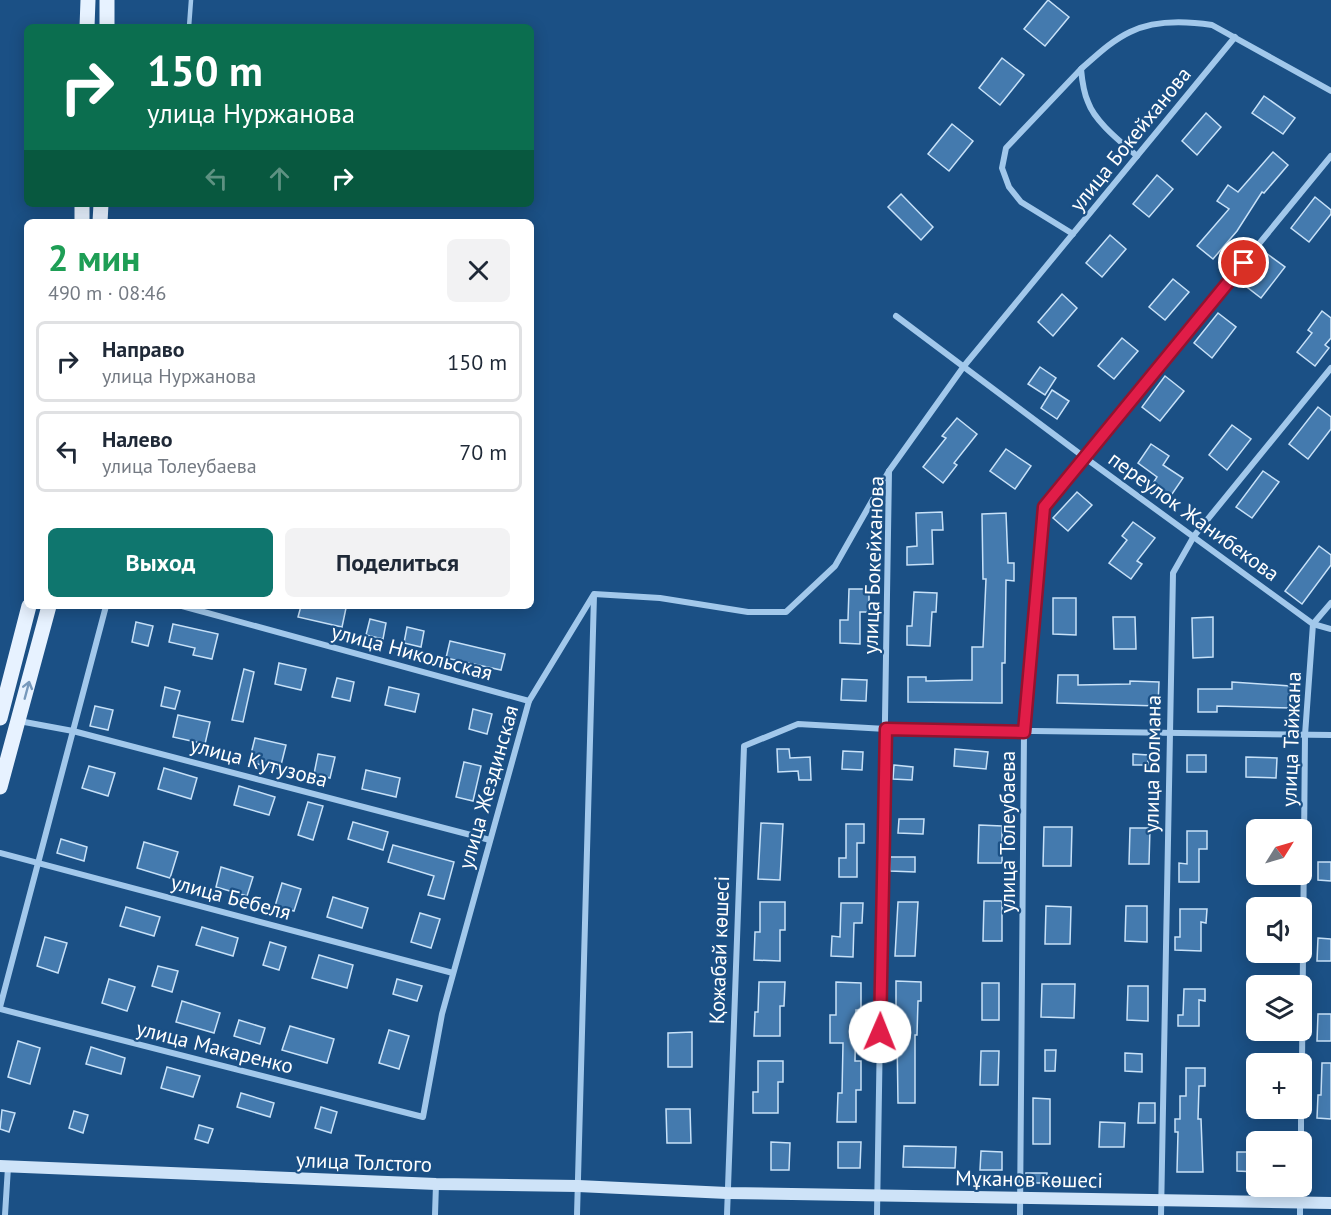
<!DOCTYPE html>
<html lang="ru">
<meta charset="utf-8">
<style>
body{margin:0;font-family:"PT Sans",sans-serif;background:#f2f2f3;color:#1f2937;height:100vh;display:flex;flex-direction:column;font-size:22px;white-space:nowrap}
*{box-sizing:border-box;margin:0}
p{font-size:20px;color:#747a83}
.icon{flex:none;width:33px;height:33px;fill:none;stroke:currentColor;stroke-width:2;stroke-linecap:round;stroke-linejoin:round}
.map{position:relative;flex:1;overflow:hidden}
.sheet{position:absolute;left:24px;top:219px;width:510px;height:390px;display:flex;flex-direction:column;background:#fff;border-radius:9px;box-shadow:0 3px 15px #0003}
.sheet>*{flex:none}
.guide{position:absolute;left:24px;top:24px;width:510px;height:183px;border-radius:9px;box-shadow:0 3px 15px #0003;background:#0b6e4f;color:#fff;overflow:hidden}
.needle{width:39px;rotate:53deg}
.controls{position:absolute;left:1246px;top:819px;display:grid;gap:12px}
.controls a{display:grid;place-items:center;width:66px;height:66px;border-radius:9px;background:#fff;box-shadow:0 3px 15px #0003;font-size:30px}
.pin{position:absolute;display:grid;place-items:center;width:51px;height:51px;color:#fff;margin:-26px;border:3px solid #fff;border-radius:50%;box-shadow:0 2px 6px #0007}
.me{position:absolute;width:66px;margin:-33px;rotate:1deg;stroke-linejoin:round;filter:drop-shadow(0 0 4px #0008)}
.turn{display:flex;align-items:center;gap:21px;height:126px;padding:0 24px;font-size:27px}
.turn .icon{width:78px;height:78px;stroke-width:2.5}
.turn b{display:block;font-size:42px;line-height:51px}
.lanes{display:flex;align-items:center;height:57px;padding:0 24px;background:#0003;justify-content:center;gap:30px;direction:ltr}
.lanes .off{opacity:.35}
.round{display:grid;place-items:center;flex:none;width:63px;height:63px;border-radius:9px;background:#f2f2f3}
.summary{display:flex;align-items:center;justify-content:space-between;height:102px;padding:0 24px}
h1{font-size:36px;font-weight:700;line-height:45px;color:#1e9e55}
.action{display:flex;gap:12px;margin-top:auto;padding:12px 24px}
.action a{flex:1;height:69px;border-radius:9px;background:#0f766e;color:#fff;font-size:24px;font-weight:700;line-height:69px;text-align:center}
.action a+a{background:#f2f2f3;color:#1f2937}
ul{padding:0;list-style:none}
li{display:flex;align-items:center;gap:18px;height:81px;margin:0 12px 9px;padding:0 12px;border:3px solid #e0e1e3;border-radius:9px}
li div{flex:1}
li b{display:block;font-size:22px}
li em{font-style:normal}
.map>svg:first-child{display:block}
</style>
<div class="map">
<svg width="1331" height="1215" viewBox="0 0 1331 1215">
<rect width="100%" height="100%" fill="#1b5085"/>
<g fill="#447aae" stroke="#c7e1f8" stroke-width="1.5">
<polygon points="1048,0 1069,17 1045,46 1024,29"/>
<polygon points="1002,58 1024,75 1000,105 979,88"/>
<polygon points="1264,96 1295,118 1283,134 1252,113"/>
<polygon points="1206,113 1221,127 1197,155 1182,141"/>
<polygon points="952,124 973,141 949,171 928,154"/>
<polygon points="1273,152 1288,165 1264,193 1262,192 1237,231 1213,259 1197,246 1229,209 1217,201 1228,185 1238,192"/>
<polygon points="1157,175 1173,189 1149,217 1133,204"/>
<polygon points="901,194 933,227 921,240 888,207"/>
<polygon points="1315,197 1331,210 1331,214 1309,242 1291,228"/>
<polygon points="1110,235 1126,249 1102,277 1086,263"/>
<polygon points="1266,253 1285,267 1261,298 1243,284"/>
<polygon points="1173,279 1189,292 1165,320 1149,307"/>
<polygon points="1062,294 1077,308 1053,336 1038,322"/>
<polygon points="1322,311 1331,318 1331,338 1325,345 1329,348 1315,366 1297,352 1312,333 1308,330"/>
<polygon points="1218,313 1236,327 1212,358 1194,343"/>
<polygon points="1122,338 1138,351 1114,379 1098,366"/>
<polygon points="1040,367 1056,378 1045,395 1028,384"/>
<polygon points="1165,376 1184,391 1160,421 1142,407"/>
<polygon points="1052,390 1069,401 1057,419 1041,408"/>
<polygon points="1318,407 1331,417 1331,429 1308,459 1289,444"/>
<polygon points="957,418 977,434 954,463 957,465 943,483 923,467 946,438 942,436"/>
<polygon points="1232,425 1251,439 1227,470 1209,455"/>
<polygon points="1151,444 1169,456 1163,465 1183,478 1170,497 1152,485 1157,477 1138,463"/>
<polygon points="1006,449 1031,466 1015,489 990,471"/>
<polygon points="1263,471 1279,482 1252,518 1236,507"/>
<polygon points="1077,492 1092,505 1068,531 1053,518"/>
<polygon points="942,512 943,530 932,530 933,564 907,565 907,547 917,546 916,513"/>
<polygon points="1006,513 1008,563 1014,563 1014,581 1006,580 1005,663 1002,663 1002,703 908,702 908,677 926,677 926,681 972,680 972,647 983,647 986,579 983,579 982,514"/>
<polygon points="1133,522 1155,538 1137,561 1142,564 1131,579 1109,563 1127,540 1122,536"/>
<polygon points="1319,546 1331,555 1331,565 1302,604 1285,591"/>
<polygon points="849,589 869,589 869,612 860,612 860,644 840,643 840,620 848,620"/>
<polygon points="914,592 937,593 936,612 932,612 930,646 907,645 907,626 912,626"/>
<polygon points="1053,598 1076,598 1076,635 1053,634"/>
<polygon points="301,606 336,606 346,608 342,627 298,617"/>
<polygon points="1113,617 1135,617 1136,649 1114,649"/>
<polygon points="1213,617 1213,657 1193,658 1192,618"/>
<polygon points="370,619 386,623 383,639 366,635"/>
<polygon points="136,622 153,626 148,646 132,642"/>
<polygon points="173,624 218,634 212,659 193,655 195,648 169,642"/>
<polygon points="407,627 424,631 421,647 404,643"/>
<polygon points="450,641 505,654 501,670 446,658"/>
<polygon points="279,663 306,669 301,690 275,684"/>
<polygon points="244,669 254,672 243,722 232,720"/>
<polygon points="1058,675 1078,675 1078,685 1130,684 1130,681 1159,682 1158,706 1057,703"/>
<polygon points="337,678 354,682 350,701 332,697"/>
<polygon points="842,679 867,680 866,701 841,700"/>
<polygon points="1232,682 1290,686 1290,708 1217,706 1217,712 1198,712 1198,689 1232,689"/>
<polygon points="165,687 180,691 175,709 161,706"/>
<polygon points="389,687 419,694 415,712 385,705"/>
<polygon points="95,706 113,710 108,730 90,726"/>
<polygon points="473,709 492,714 487,734 469,729"/>
<polygon points="178,715 210,722 205,744 173,737"/>
<polygon points="255,738 286,745 280,769 249,762"/>
<polygon points="777,749 789,749 790,758 810,757 811,780 799,780 798,771 778,772"/>
<polygon points="955,749 988,752 986,769 954,766"/>
<polygon points="843,751 863,752 862,770 842,769"/>
<polygon points="318,754 335,757 330,778 314,774"/>
<polygon points="1133,754 1148,755 1148,765 1133,765"/>
<rect x="1187" y="755" width="19" height="17"/>
<polygon points="1246,757 1277,758 1276,778 1246,777"/>
<polygon points="464,762 481,766 473,801 456,797"/>
<polygon points="894,765 913,767 912,780 893,779"/>
<polygon points="89,766 115,773 108,796 82,788"/>
<polygon points="164,768 197,778 191,799 158,789"/>
<polygon points="366,770 400,778 396,797 362,789"/>
<polygon points="239,786 275,797 269,815 234,805"/>
<polygon points="308,802 323,806 313,840 298,835"/>
<polygon points="899,819 924,819 923,834 898,833"/>
<polygon points="353,822 388,832 383,850 348,839"/>
<polygon points="761,823 783,824 780,880 758,879"/>
<polygon points="846,824 864,824 864,843 857,843 857,877 839,877 839,858 846,858"/>
<polygon points="979,825 1002,826 1002,863 978,863"/>
<polygon points="1044,827 1072,827 1071,866 1043,866"/>
<polygon points="1130,828 1150,828 1149,864 1129,864"/>
<polygon points="1187,831 1207,831 1207,849 1199,849 1199,882 1179,882 1179,863 1187,864"/>
<polygon points="61,839 87,847 84,861 57,853"/>
<polygon points="144,842 178,852 170,878 137,868"/>
<polygon points="393,845 454,862 444,899 428,895 434,876 388,862"/>
<polygon points="890,857 915,857 915,872 890,871"/>
<polygon points="1318,862 1331,862 1331,881 1318,880"/>
<polygon points="221,867 253,877 247,896 216,887"/>
<polygon points="282,883 301,889 294,911 275,906"/>
<polygon points="333,897 368,908 362,928 327,917"/>
<polygon points="984,901 1002,901 1002,941 983,941"/>
<polygon points="760,902 785,902 785,930 780,930 780,961 754,960 755,932 760,932"/>
<polygon points="898,902 918,902 915,956 895,956"/>
<polygon points="841,903 863,903 862,923 854,923 853,957 831,956 832,936 840,937"/>
<polygon points="1046,906 1071,907 1070,944 1045,944"/>
<polygon points="1126,906 1147,906 1147,942 1125,941"/>
<polygon points="126,907 160,917 154,936 120,926"/>
<polygon points="1180,909 1207,909 1206,923 1201,922 1201,951 1175,950 1175,937 1180,937"/>
<polygon points="420,913 440,919 431,948 411,942"/>
<polygon points="202,927 238,938 233,956 196,945"/>
<polygon points="45,937 67,943 58,973 37,966"/>
<polygon points="1318,938 1331,939 1331,961 1317,961"/>
<polygon points="270,942 286,947 279,970 263,965"/>
<polygon points="319,955 353,965 347,988 312,978"/>
<polygon points="158,966 178,971 172,992 152,986"/>
<polygon points="109,979 135,987 127,1011 102,1003"/>
<polygon points="397,979 422,986 417,1001 393,994"/>
<polygon points="896,981 921,982 921,1001 918,1001 917,1035 915,1035 915,1103 898,1103 897,1034 892,1034 892,1015 896,1015"/>
<polygon points="759,982 785,982 784,1006 780,1006 780,1036 754,1036 755,1012 758,1012"/>
<polygon points="836,982 861,983 861,1010 856,1010 855,1061 861,1061 861,1090 856,1090 856,1122 837,1122 838,1093 842,1093 843,1043 830,1043 830,1015 836,1015"/>
<rect x="982" y="983" width="17" height="37"/>
<polygon points="1042,984 1075,984 1074,1018 1041,1017"/>
<polygon points="1128,986 1148,986 1148,1021 1127,1020"/>
<polygon points="1184,989 1205,989 1205,1001 1199,1000 1199,1026 1178,1026 1178,1015 1183,1015"/>
<polygon points="182,1001 220,1013 214,1033 176,1022"/>
<polygon points="1318,1014 1331,1014 1331,1041 1317,1041"/>
<polygon points="239,1020 265,1028 260,1044 234,1036"/>
<polygon points="290,1026 334,1039 327,1063 282,1050"/>
<polygon points="389,1030 409,1036 399,1069 379,1063"/>
<polygon points="692,1032 692,1067 668,1067 668,1033"/>
<polygon points="18,1041 40,1048 30,1084 8,1077"/>
<polygon points="91,1047 125,1058 121,1074 86,1064"/>
<polygon points="1045,1050 1056,1050 1055,1071 1045,1071"/>
<polygon points="981,1051 999,1051 998,1085 980,1085"/>
<polygon points="1125,1053 1142,1054 1142,1072 1125,1071"/>
<polygon points="758,1061 783,1061 783,1082 778,1082 778,1113 753,1113 753,1092 758,1092"/>
<polygon points="1322,1063 1331,1063 1331,1119 1317,1118 1318,1095 1321,1095"/>
<polygon points="167,1067 200,1076 193,1097 161,1088"/>
<polygon points="1186,1068 1205,1068 1205,1086 1199,1086 1198,1119 1201,1119 1203,1172 1177,1172 1178,1132 1175,1132 1175,1119 1180,1119 1180,1096 1186,1096"/>
<polygon points="241,1093 274,1103 270,1117 237,1107"/>
<polygon points="1033,1098 1050,1099 1050,1144 1033,1144"/>
<polygon points="1139,1103 1155,1103 1155,1123 1138,1123"/>
<polygon points="321,1107 337,1112 331,1133 315,1128"/>
<polygon points="666,1109 690,1109 691,1143 667,1143"/>
<polygon points="2,1110 15,1113 9,1132 0,1129"/>
<polygon points="74,1111 88,1115 83,1133 69,1128"/>
<polygon points="1100,1122 1125,1123 1124,1147 1099,1147"/>
<polygon points="199,1125 213,1129 208,1143 195,1139"/>
<polygon points="771,1142 790,1143 789,1170 771,1170"/>
<polygon points="838,1142 861,1142 860,1168 838,1168"/>
<polygon points="904,1146 956,1147 955,1168 903,1167"/>
<polygon points="981,1151 1002,1152 1002,1170 980,1170"/>
<polygon points="1237,1152 1257,1152 1257,1172 1237,1171"/>
<rect x="1026" y="1173" width="21" height="10"/>
</g>
<g fill="none" stroke-linecap="round" stroke-linejoin="round">
<polyline stroke="#a2c8eb" stroke-width="4.5" points="189,27 191,0"/>
<g stroke="#a2c8eb" stroke-width="6">
<path d="M1137,156C1121,142 1095,122 1088,102C1083,91 1082,80 1081,69C1096,56 1111,41 1130,32C1154,20 1186,21 1212,25L1331,91"/>
<polyline points="1073,234 1021,202 1009,187 1002,168 1006,148 1081,69"/>
<polyline points="896,316 1084,457 1313,624 1331,629"/>
<polyline points="182,606 529,701"/>
<polyline points="19,721 73,731 490,840"/>
<polyline points="0,853 453,973"/>
<polyline points="0,1007 106,606"/>
<polyline points="0,1009 423,1117 442,1014 529,701 594,594 660,598 748,612 786,612 835,566 889,471"/>
<polyline points="1302,1064 1305,735 1313,624 1331,603"/>
<polyline points="1301,1142 1301,1108"/>
<polyline points="5,1215 8,1167"/>
<polyline points="435,1215 436,1184"/>
<polyline points="577,1215 594,595"/>
<polyline points="727,1215 744,746 798,724 886,729 1331,735"/>
<polyline points="877,1215 889,471 964,366 1235,37"/>
<polyline points="1020,1215 1024,732 1043,507 1331,156"/>
<polyline points="1161,1215 1173,573 1194,536 1331,368"/>
<polyline points="1300,1215 1300,1186"/>
</g>
<polyline stroke="#cee3f8" stroke-width="12" points="0,1166 436,1184 578,1186 727,1193 1331,1203"/>
<g stroke="#e7f2ff" stroke-width="15">
<polyline points="87,27 88,0"/>
<polyline points="107,27 107,0"/>
<polyline points="82,222 82,204"/>
<polyline points="100,222 101,204"/>
<polyline points="0,718 29,606"/>
<polyline points="0,787 49,606"/>
</g>
</g>
<defs><path id="oneway-shaft" d="M-6 0H5M1.5-3L5.5 0L1.5 3" fill="none" stroke-width="1.6" stroke-linecap="round" stroke-linejoin="round" transform="scale(1.5)"/></defs>
<use stroke="#7799bc" href="#oneway-shaft" transform="translate(27 690) rotate(-75)"/>
<g fill="none" stroke-linecap="round" stroke-linejoin="round">
<g stroke="#92132f" stroke-width="15">
<polyline id="route" points="880,1032 886,729 1024,732 1044,507 1244,263"/>
</g>
<use href="#route" stroke="#e11d48" stroke-width="10"/>
</g>
<g text-anchor="middle" dominant-baseline="central" stroke-width="4.5" stroke-linejoin="round" paint-order="stroke">
<g font-size="21" fill="#fff" stroke="#1b5085">
<text transform="translate(1130 139) rotate(-51)">улица Бокейханова</text>
<text transform="translate(1194 516) rotate(36)">переулок Жанибекова</text>
<text transform="translate(873 565) rotate(-88)">улица Бокейханова</text>
<text transform="translate(412 652) rotate(15)">улица Никольская</text>
<text transform="translate(1291 739) rotate(-88)">улица Тайжана</text>
<text transform="translate(259 762) rotate(15)">улица Кутузова</text>
<text transform="translate(1152 764) rotate(-89)">улица Болмана</text>
<text transform="translate(488 787) rotate(-74)">улица Жездинская</text>
<text transform="translate(1007 832) rotate(-90)">улица Толеубаева</text>
<text transform="translate(231 897) rotate(15)">улица Бебеля</text>
<text transform="translate(719 950) rotate(-88)">Қожабай көшесі</text>
<text transform="translate(215 1047) rotate(14)">улица Макаренко</text>
<text transform="translate(364 1162) rotate(2)">улица Толстого</text>
<text transform="translate(1029 1179) rotate(1)">Мұканов көшесі</text>
</g>
</g>
</svg>
<div class="controls">
<a><svg class="needle" viewBox="-14 -14 28 28"><path d="M0-13l5 13h-10z" fill="#e53935"/><path d="M0 13l5-13h-10z" fill="#747a83"/></svg></a>
<a><svg class="icon" aria-label="sound" viewBox="0 0 24 24"><path d="M4 9h4l5-4v14l-5-4H4zM17 9q2 3 0 6"/></svg></a>
<a><svg class="icon" aria-label="layers" viewBox="0 0 24 24"><path d="M12 4l9 5-9 5-9-5zM3 14l9 5 9-5"/></svg></a>
<a>+</a>
<a>−</a>
</div>
<div class="pin" style="left:1244px;top:263px;background:#d93025"><svg class="icon" aria-label="arrive" viewBox="0 0 24 24"><path d="M6 21V4h12l-3 4 3 4H6"/></svg></div>
<svg class="me" style="left:880px;top:1032px" viewBox="-20 -20 40 40"><circle r="19" fill="#fff"/><path d="M0-13L10 11 0 6-10 11z" fill="#e11d48"/></svg>
<div class="guide">
<div class="turn"><svg class="icon" aria-label="right" viewBox="0 0 24 24"><path d="M7 20v-9h11M14 6l5 5-5 5"/></svg><div><b>150 m</b>улица Нуржанова</div></div>
<div class="lanes"><svg class="icon off" aria-label="left" viewBox="0 0 24 24"><path d="M17 20v-9H6M10 6l-5 5 5 5"/></svg><svg class="icon off" aria-label="ahead" viewBox="0 0 24 24"><path d="M12 20V5M6 11l6-6 6 6"/></svg><svg class="icon" aria-label="right" viewBox="0 0 24 24"><path d="M7 20v-9h11M14 6l5 5-5 5"/></svg></div>
</div>
<section class="sheet">
<div class="summary"><div><h1>2 мин</h1><p>490 m · 08:46</p></div><a class="round"><svg class="icon" aria-label="close" viewBox="0 0 24 24"><path d="M6 6l12 12M18 6L6 18"/></svg></a></div>
<ul>
<li><svg class="icon" aria-label="right" viewBox="0 0 24 24"><path d="M7 20v-9h11M14 6l5 5-5 5"/></svg><div><b>Направо</b><p>улица Нуржанова</p></div><em>150 m</em></li>
<li><svg class="icon" aria-label="left" viewBox="0 0 24 24"><path d="M17 20v-9H6M10 6l-5 5 5 5"/></svg><div><b>Налево</b><p>улица Толеубаева</p></div><em>70 m</em></li>
</ul>
<div class="action"><a>Выход</a><a>Поделиться</a></div>
</section>
</div>
